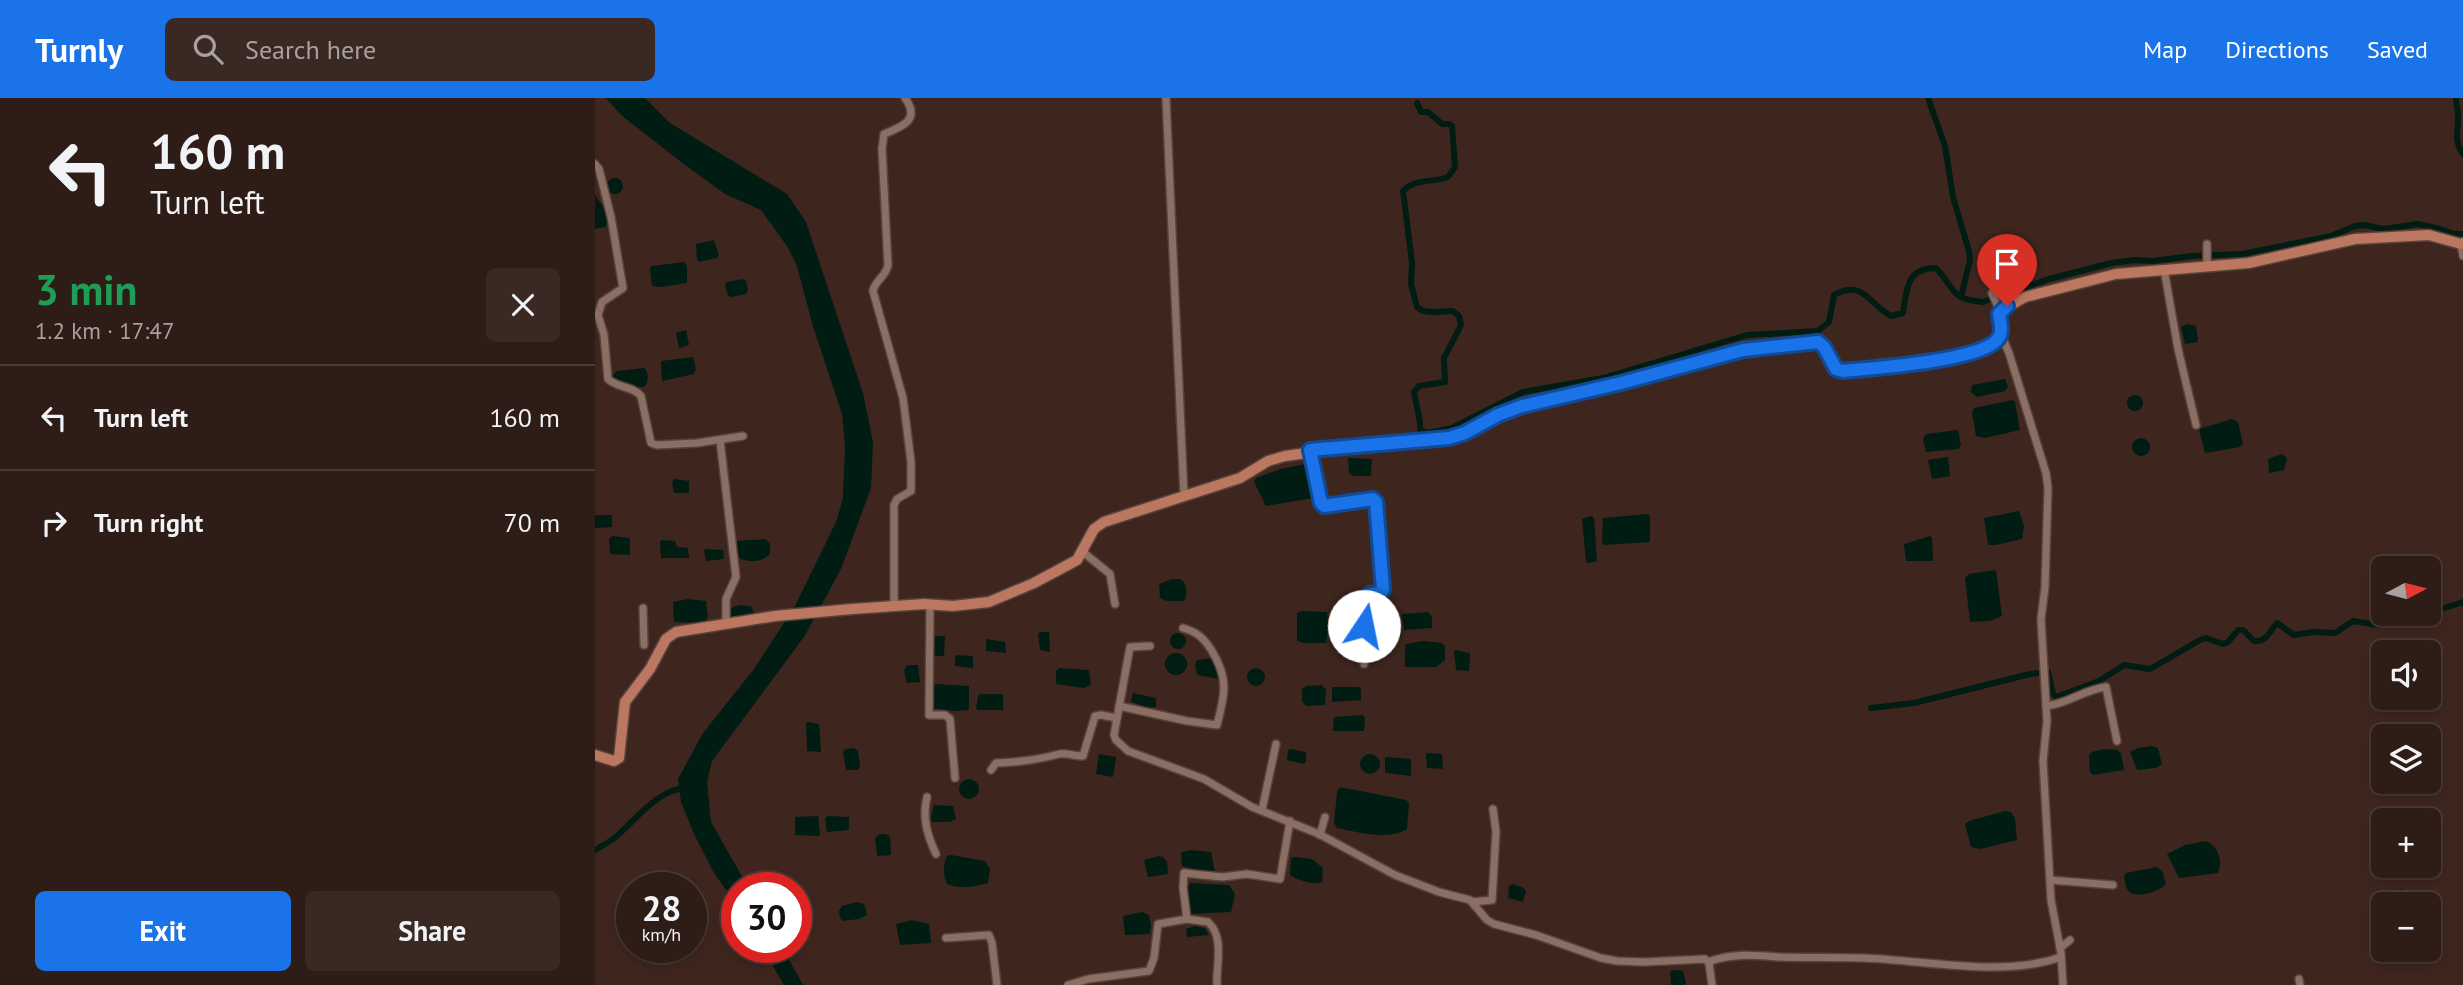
<!DOCTYPE html>
<meta charset="utf-8">
<style>
body{margin:0;font-family:"PT Sans",sans-serif;background:#3a2923;color:#f1f3f6;height:100vh;display:flex;flex-direction:column;font-size:26px;white-space:nowrap}
*{box-sizing:border-box;margin:0}
p{font-size:23px;color:#a7a1a1}
.icon{flex:none;width:38px;height:38px;fill:none;stroke:currentColor;stroke-width:2;stroke-linecap:round;stroke-linejoin:round}
.map{position:relative;flex:1;overflow:hidden}
.side{display:flex;flex-direction:column;background:#2e1c16;width:595px}
.side>*{flex:none}
.hud{background:#2e1c16;color:#f1f3f6;overflow:hidden}
.needle{width:46px;rotate:83deg}
.fabs{position:absolute;left:1776px;top:458px;display:grid;gap:14px}
.fabs a{display:grid;place-items:center;width:70px;height:70px;border-radius:10px;background:#2e1c16;box-shadow:0 4px 10px #0003,0 0 0 2px #493a35;font-size:35px}
.speed{position:absolute;left:21px;top:774px;display:flex;gap:14px;font-size:35px;font-weight:700;text-align:center}
.speed>*{display:grid;place-content:center;width:91px;height:91px;border-radius:50%;background:#2e1c16;box-shadow:0 4px 10px #0003,0 0 0 2px #493a35;line-height:1}
.speed small{font-size:18px;font-weight:400}
.speed .limit{border:10px solid #d22;background:#fff;color:#111}
.pin{position:absolute;display:grid;place-items:center;width:60px;height:60px;color:#fff;margin:-72px -30px;border-radius:50% 50% 50% 0;rotate:-45deg;box-shadow:0 0 7px #0007}
.pin .icon{rotate:45deg}
.me{position:absolute;width:77px;margin:-38px;rotate:11deg;stroke-linejoin:round;filter:drop-shadow(0 0 5px #0008)}
.turn{display:flex;align-items:center;gap:24px;height:147px;padding:0 35px;font-size:32px}
.turn .icon{width:91px;height:91px;stroke-width:2.5}
.turn b{display:block;font-size:49px;line-height:60px}
.round{display:grid;place-items:center;flex:none;width:74px;height:74px;border-radius:10px;background:#3a2923}
.headline{display:flex;align-items:center;justify-content:space-between;height:119px;padding:0 35px}
h1{font-size:42px;font-weight:600;line-height:52px;color:#1e9e55}
.primary-button{display:flex;gap:14px;margin-top:auto;padding:14px 35px}
.primary-button a{flex:1;height:80px;border-radius:10px;background:#1a73e8;color:#fff;font-size:28px;font-weight:600;line-height:80px;text-align:center}
.primary-button a+a{background:#3a2923;color:#f1f3f6}
ul{padding:0;list-style:none}
li{display:flex;align-items:center;gap:21px;height:105px;padding:0 35px;border-top:2px solid #493a35}
li div{flex:1}
li b{display:block;font-size:26px}
li em{font-style:normal}
header{display:flex;align-items:center;gap:42px;box-sizing:border-box;height:98px;padding:0 35px;background:#1a73e8;color:#fff}
header strong{font-size:33px}
nav{display:flex;gap:38px;margin-inline-start:auto;font-size:24px}
.search{width:490px;height:63px;background:#3a2923;display:flex;align-items:center;gap:18px;box-sizing:border-box;padding:0 24px;border-radius:10px;color:#a7a1a1;font-size:26px}
main{display:flex;flex:1;min-height:0}
.map>svg:first-child{display:block}
</style>
<header>
<strong>Turnly</strong>
<div class="search"><svg class="icon" aria-label="search" viewBox="0 0 24 24"><circle cx="10" cy="10" r="6"/><path d="M15 15l6 6"/></svg>Search here</div>
<nav><a>Map</a><a>Directions</a><a>Saved</a></nav>
</header>
<main>
<section class="side">
<div class="hud">
<div class="turn"><svg class="icon" aria-label="left" viewBox="0 0 24 24"><path d="M17 20v-9H6M10 6l-5 5 5 5"/></svg><div><b>160 m</b>Turn left</div></div>
</div>
<div class="headline"><div><h1>3 min</h1><p>1.2 km · 17:47</p></div><a class="round"><svg class="icon" aria-label="close" viewBox="0 0 24 24"><path d="M6 6l12 12M18 6L6 18"/></svg></a></div>
<ul>
<li><svg class="icon" aria-label="left" viewBox="0 0 24 24"><path d="M17 20v-9H6M10 6l-5 5 5 5"/></svg><div><b>Turn left</b></div><em>160 m</em></li>
<li><svg class="icon" aria-label="right" viewBox="0 0 24 24"><path d="M7 20v-9h11M14 6l5 5-5 5"/></svg><div><b>Turn right</b></div><em>70 m</em></li>
</ul>
<div class="primary-button"><a>Exit</a><a>Share</a></div>
</section>
<div class="map">
<svg width="1868" height="887" viewBox="0 0 1868 887">
<rect width="100%" height="100%" fill="#3e261e"/>
<g fill="#001c13">
<polygon points="11,0 50,0 75,25 192,96 211,124 268,295 278,344 276,390 246,471 209,539 117,663 112,684 116,724 153,789 142,789 142,807 119,775 99,736 86,704 83,681 108,635 159,571 200,508 241,424 248,400 250,349 247,316 217,225 202,168 192,148 166,112 130,96 90,67 26,17"/>
<circle cx="20" cy="88" r="8"/>
<polygon points="0,97 12,114 14,125 10,129 0,131"/>
<polygon points="119,142 124,157 122,160 104,164 102,162 101,146"/>
<polygon points="89,164 92,168 92,185 66,189 57,188 55,170 57,168"/>
<polygon points="147,181 151,183 153,192 151,196 136,199 133,198 130,187 132,184"/>
<polygon points="1593,226 1601,228 1603,244 1590,246 1586,229"/>
<polygon points="91,232 94,247 84,250 81,235"/>
<polygon points="98,259 101,271 99,276 67,283 66,263"/>
<path d="M49,270C54,274 54,285 49,289C37,290 26,287 17,278L22,273Z"/>
<polygon points="1410,281 1413,289 1410,293 1382,299 1376,294 1377,287"/>
<circle cx="1540" cy="305" r="8"/>
<polygon points="1418,302 1420,304 1425,332 1390,340 1381,338 1377,315 1379,310"/>
<polygon points="1637,321 1643,324 1648,346 1645,349 1610,355 1604,332 1607,330"/>
<polygon points="1363,332 1366,347 1363,351 1331,354 1328,341 1331,336"/>
<circle cx="1546" cy="349" r="9"/>
<polygon points="1687,356 1692,360 1689,372 1674,375 1673,361"/>
<polygon points="1353,359 1355,378 1337,381 1333,362"/>
<polygon points="753,360 777,361 776,378 759,378 754,375"/>
<polygon points="710,366 716,371 718,400 671,408 659,384 661,380 686,371"/>
<polygon points="79,381 94,383 94,395 79,395 77,384"/>
<polygon points="1424,413 1429,428 1427,441 1401,447 1393,447 1389,420"/>
<polygon points="1052,416 1055,418 1055,444 1009,447 1007,445 1008,420"/>
<polygon points="0,417 17,417 17,429 0,430"/>
<polygon points="996,418 999,420 1002,463 994,465 991,464 987,421"/>
<polygon points="17,438 35,440 35,457 15,456 14,441"/>
<polygon points="1335,438 1337,440 1338,463 1311,463 1309,446"/>
<path d="M171,441L175,446V456C168,464 153,465 144,460L141,443Z"/>
<polygon points="67,442 80,443 82,449 93,450 94,460 66,460 65,444"/>
<polygon points="111,451 128,452 129,461 111,463 109,452"/>
<polygon points="1401,472 1407,518 1395,523 1375,524 1370,480 1374,476"/>
<path d="M577,481H585C592,485 593,497 589,503H572L565,500L564,486Z"/>
<polygon points="93,501 111,503 113,518 110,525 79,524 78,504"/>
<polygon points="145,507 156,508 159,515 137,519 135,512 138,509"/>
<polygon points="707,513 732,514 733,528 731,545 709,545 702,543 702,515"/>
<polygon points="745,514 762,514 765,516 764,538 738,541 736,534 738,515"/>
<polygon points="833,514 837,519 837,530 809,532 807,516"/>
<polygon points="445,534 454,534 455,554 445,552 443,536"/>
<circle cx="583" cy="543" r="8"/>
<polygon points="339,538 350,538 349,558 335,558 335,539"/>
<polygon points="391,541 410,544 411,555 391,553"/>
<polygon points="829,543 847,545 850,548 850,562 841,569 810,569 810,546"/>
<polygon points="861,552 875,555 874,573 861,572 859,553"/>
<circle cx="581" cy="566" r="11"/>
<polygon points="362,557 378,558 378,570 360,568 360,558"/>
<polygon points="617,560 621,563 624,581 602,577 600,567 602,562"/>
<polygon points="312,567 323,567 325,584 312,585 309,573"/>
<polygon points="464,570 494,572 496,587 489,590 461,586 461,573"/>
<circle cx="661" cy="579" r="9"/>
<polygon points="342,586 374,588 374,612 359,613 337,610 337,587"/>
<polygon points="726,587 731,591 730,607 711,608 707,603 707,591 712,588"/>
<polygon points="737,589 764,589 766,591 766,602 737,604"/>
<polygon points="538,595 561,600 561,609 554,610 536,604"/>
<polygon points="385,596 408,596 408,612 383,612 381,611 383,598"/>
<polygon points="767,617 770,619 769,633 738,633 739,619"/>
<polygon points="213,624 224,626 226,654 212,653 211,625"/>
<polygon points="1557,648 1563,650 1567,666 1561,670 1542,672 1535,654 1543,650"/>
<polygon points="259,650 263,653 265,668 263,672 251,672 248,654 250,651"/>
<polygon points="696,651 711,654 711,664 708,666 692,662 693,652"/>
<polygon points="1509,651 1522,652 1526,655 1529,672 1498,677 1495,674 1494,657 1497,654"/>
<polygon points="834,655 847,656 848,671 832,670 831,656"/>
<polygon points="504,656 521,659 518,679 501,676"/>
<circle cx="775" cy="666" r="10"/>
<polygon points="793,659 816,661 816,678 790,675 790,660"/>
<circle cx="374" cy="691" r="10"/>
<path d="M745,689L811,702L814,705L812,731C794,743 762,734 742,730L739,725L742,693Z"/>
<polygon points="339,707 358,708 361,721 355,724 337,724 336,720"/>
<polygon points="1410,713 1416,714 1420,721 1422,742 1386,751 1376,749 1370,726 1374,723"/>
<polygon points="223,718 225,736 223,738 200,737 200,719"/>
<polygon points="233,718 254,719 254,732 232,734 230,720"/>
<polygon points="284,736 291,736 295,739 296,757 282,758 280,740"/>
<path d="M1611,743C1624,749 1628,763 1623,775L1584,780L1572,756L1590,747Z"/>
<polygon points="596,752 616,754 620,774 604,773 587,768 586,754"/>
<path d="M356,757L390,763L395,771L393,785C381,789 363,791 352,786C348,778 348,766 352,758Z"/>
<polygon points="564,758 568,759 572,764 573,776 553,779 549,762"/>
<path d="M700,759L717,761L728,770L727,784C719,788 703,782 695,777L696,760Z"/>
<path d="M1562,769L1567,773L1571,786C1565,793 1545,800 1536,795C1531,793 1530,784 1529,778L1531,775Z"/>
<polygon points="595,785 634,787 640,796 636,814 596,816 592,792"/>
<polygon points="918,786 929,790 931,794 928,804 913,800 914,788"/>
<polygon points="1807,791 1810,807 1788,807 1788,828 1781,827 1778,796"/>
<polygon points="261,804 267,805 270,808 272,817 264,821 248,823 245,820 244,813 247,808"/>
<polygon points="547,814 554,817 556,827 555,836 530,837 528,818"/>
<polygon points="317,822 334,826 336,845 305,847 301,826"/>
<polygon points="600,828 610,830 614,837 592,839 591,831"/>
<polygon points="167,849 187,849 208,887 189,887"/>
<polygon points="1078,872 1088,873 1091,884 1090,887 1076,887 1075,874"/>
</g>
<g fill="none" stroke-linecap="round" stroke-linejoin="round">
<g stroke="#001c13" stroke-width="6">
<polyline points="1333,0 1350,48 1358,99 1374,153 1375,162 1366,199"/>
<path d="M1861,0C1861,6 1863,11 1863,17C1864,33 1858,42 1868,56"/>
<path d="M822,5L826,14H833L847,26H854L857,28L860,69L853,79C837,85 821,80 808,93L817,165L816,186L822,209L828,213L838,214L858,213L864,218L866,227L849,260L850,284L824,288L819,294L825,324V332L833,335L857,330L928,294L1008,280L1152,237L1223,233L1234,224L1239,197C1269,181 1273,206 1296,218L1308,215C1312,191 1311,170 1341,170C1361,191 1354,201 1388,204L1454,181L1516,165L1540,162L1558,163L1596,158L1647,156L1736,138L1760,128L1770,127L1788,131L1823,126L1845,131L1858,136H1868"/>
<polyline points="1834,507 1843,512 1868,504"/>
<path d="M1276,610L1319,605L1435,576L1453,574L1458,596L1461,599L1504,583L1529,567L1555,571L1605,542L1611,540L1628,546L1633,544L1643,532H1648L1659,543C1672,544 1674,534 1682,525L1699,537L1718,534L1740,535L1758,523L1783,527L1804,516"/>
<path d="M0,752C8,747 17,743 24,736C44,718 63,692 93,689"/>
</g>
<g stroke="#57433c" stroke-width="10">
<g id="minor">
<polyline points="571,0 589,398"/>
<path d="M0,66L4,71L16,119L28,190L7,204L3,217L9,237L13,281C22,290 38,288 46,298L56,345L62,347L102,345L148,338"/>
<polyline points="1866,146 1868,158"/>
<polyline points="1612,168 1612,146"/>
<polyline points="1569,171 1583,251 1601,327"/>
<polyline points="1397,195 1405,213"/>
<polyline points="1406,236 1414,255 1451,375 1453,390 1450,489 1446,521 1452,623 1448,663 1456,802 1466,855 1468,887"/>
<polyline points="125,342 141,479 131,501 131,526"/>
<polyline points="715,352 726,405 729,408 778,401 781,404 788,491 786,495 775,496 770,500 769,566"/>
<polyline points="488,454 515,476 520,506"/>
<polyline points="335,506 334,617 350,617 355,621 360,680"/>
<path d="M299,507V407L302,401L316,393V364L308,300L278,193C280,182 291,179 293,167L287,51L289,36C307,29 326,22 310,0"/>
<polyline points="48,510 49,547"/>
<polyline points="555,548 535,549 519,637 521,642 533,653 609,681 657,709 724,736 800,777 844,794 875,802 892,822 899,826 941,837 1006,860 1022,863 1049,864 1110,861 1114,865 1117,887"/>
<path d="M524,608L592,623L622,627C630,596 634,581 617,553C609,540 602,534 588,530"/>
<path d="M1451,608C1473,606 1490,591 1511,589L1522,643"/>
<path d="M396,672L401,665C424,664 443,662 464,656C471,655 481,658 488,658L500,618L506,617L522,620"/>
<path d="M332,699C327,719 332,737 341,756"/>
<polyline points="667,712 681,646"/>
<polyline points="725,737 730,719"/>
<polyline points="1455,782 1518,787"/>
<polyline points="877,804 897,802 901,734 898,711"/>
<path d="M592,821L613,824C630,839 621,867 622,887"/>
<polyline points="351,840 394,837 397,845 402,887"/>
<polyline points="1465,850 1475,842"/>
<path d="M1113,864C1136,855 1157,857 1182,859C1210,860 1239,859 1268,860C1331,862 1406,880 1466,859"/>
<polyline points="1704,881 1705,887"/>
<polyline points="473,887 493,881 554,873 559,860 563,826 592,821 588,789 589,775 627,779 652,776 685,781 695,723"/>
</g>
</g>
<g stroke="#57433c" stroke-width="13">
<path id="major" d="M0,657L19,663L24,660L30,604L55,571L71,541L81,534L180,518L257,511L329,506L358,508L394,504L439,485L482,462L499,431L509,424L645,380L673,363L690,358L762,348L847,342L870,335L903,317L927,308L1026,285L1148,252L1223,244L1229,249L1241,270L1248,273C1277,270 1389,263 1404,240C1409,233 1404,221 1405,213L1430,199L1521,176L1654,165L1760,141L1834,137L1866,146L1868,145"/>
</g>
<use href="#minor" stroke="#8b6f65" stroke-width="7"/>
<use href="#major" stroke="#bb775f" stroke-width="10"/>
</g>
<g fill="none" stroke-linecap="round" stroke-linejoin="round">
<g stroke="#114b97" stroke-width="18">
<path id="route" d="M769,528L770,500L775,496L786,495L788,491L781,404L778,401L729,408L726,405L715,352L854,340L870,335L903,317L927,308L1026,285L1148,252L1223,244L1229,249L1241,271L1248,273C1280,270 1383,263 1402,242C1409,235 1405,224 1404,216L1412,208"/>
</g>
<use href="#route" stroke="#1a73e8" stroke-width="12"/>
</g>
</svg>
<div class="fabs">
<a><svg class="needle" viewBox="-14 -14 28 28"><path d="M0-13l5 13h-10z" fill="#e53935"/><path d="M0 13l5-13h-10z" fill="#a7a1a1"/></svg></a>
<a><svg class="icon" aria-label="sound" viewBox="0 0 24 24"><path d="M4 9h4l5-4v14l-5-4H4zM17 9q2 3 0 6"/></svg></a>
<a><svg class="icon" aria-label="layers" viewBox="0 0 24 24"><path d="M12 4l9 5-9 5-9-5zM3 14l9 5 9-5"/></svg></a>
<a>+</a>
<a>−</a>
</div>
<div class="speed"><div>28<small>km/h</small></div><div class="limit">30</div></div>
<div class="pin" style="left:1412px;top:208px;background:#d93025"><svg class="icon" aria-label="arrive" viewBox="0 0 24 24"><path d="M6 21V4h12l-3 4 3 4H6"/></svg></div>
<svg class="me" style="left:769px;top:528px" viewBox="-20 -20 40 40"><circle r="19" fill="#fff"/><path d="M0-13L10 11 0 6-10 11z" fill="#1a73e8"/></svg>
</div>
</main>
